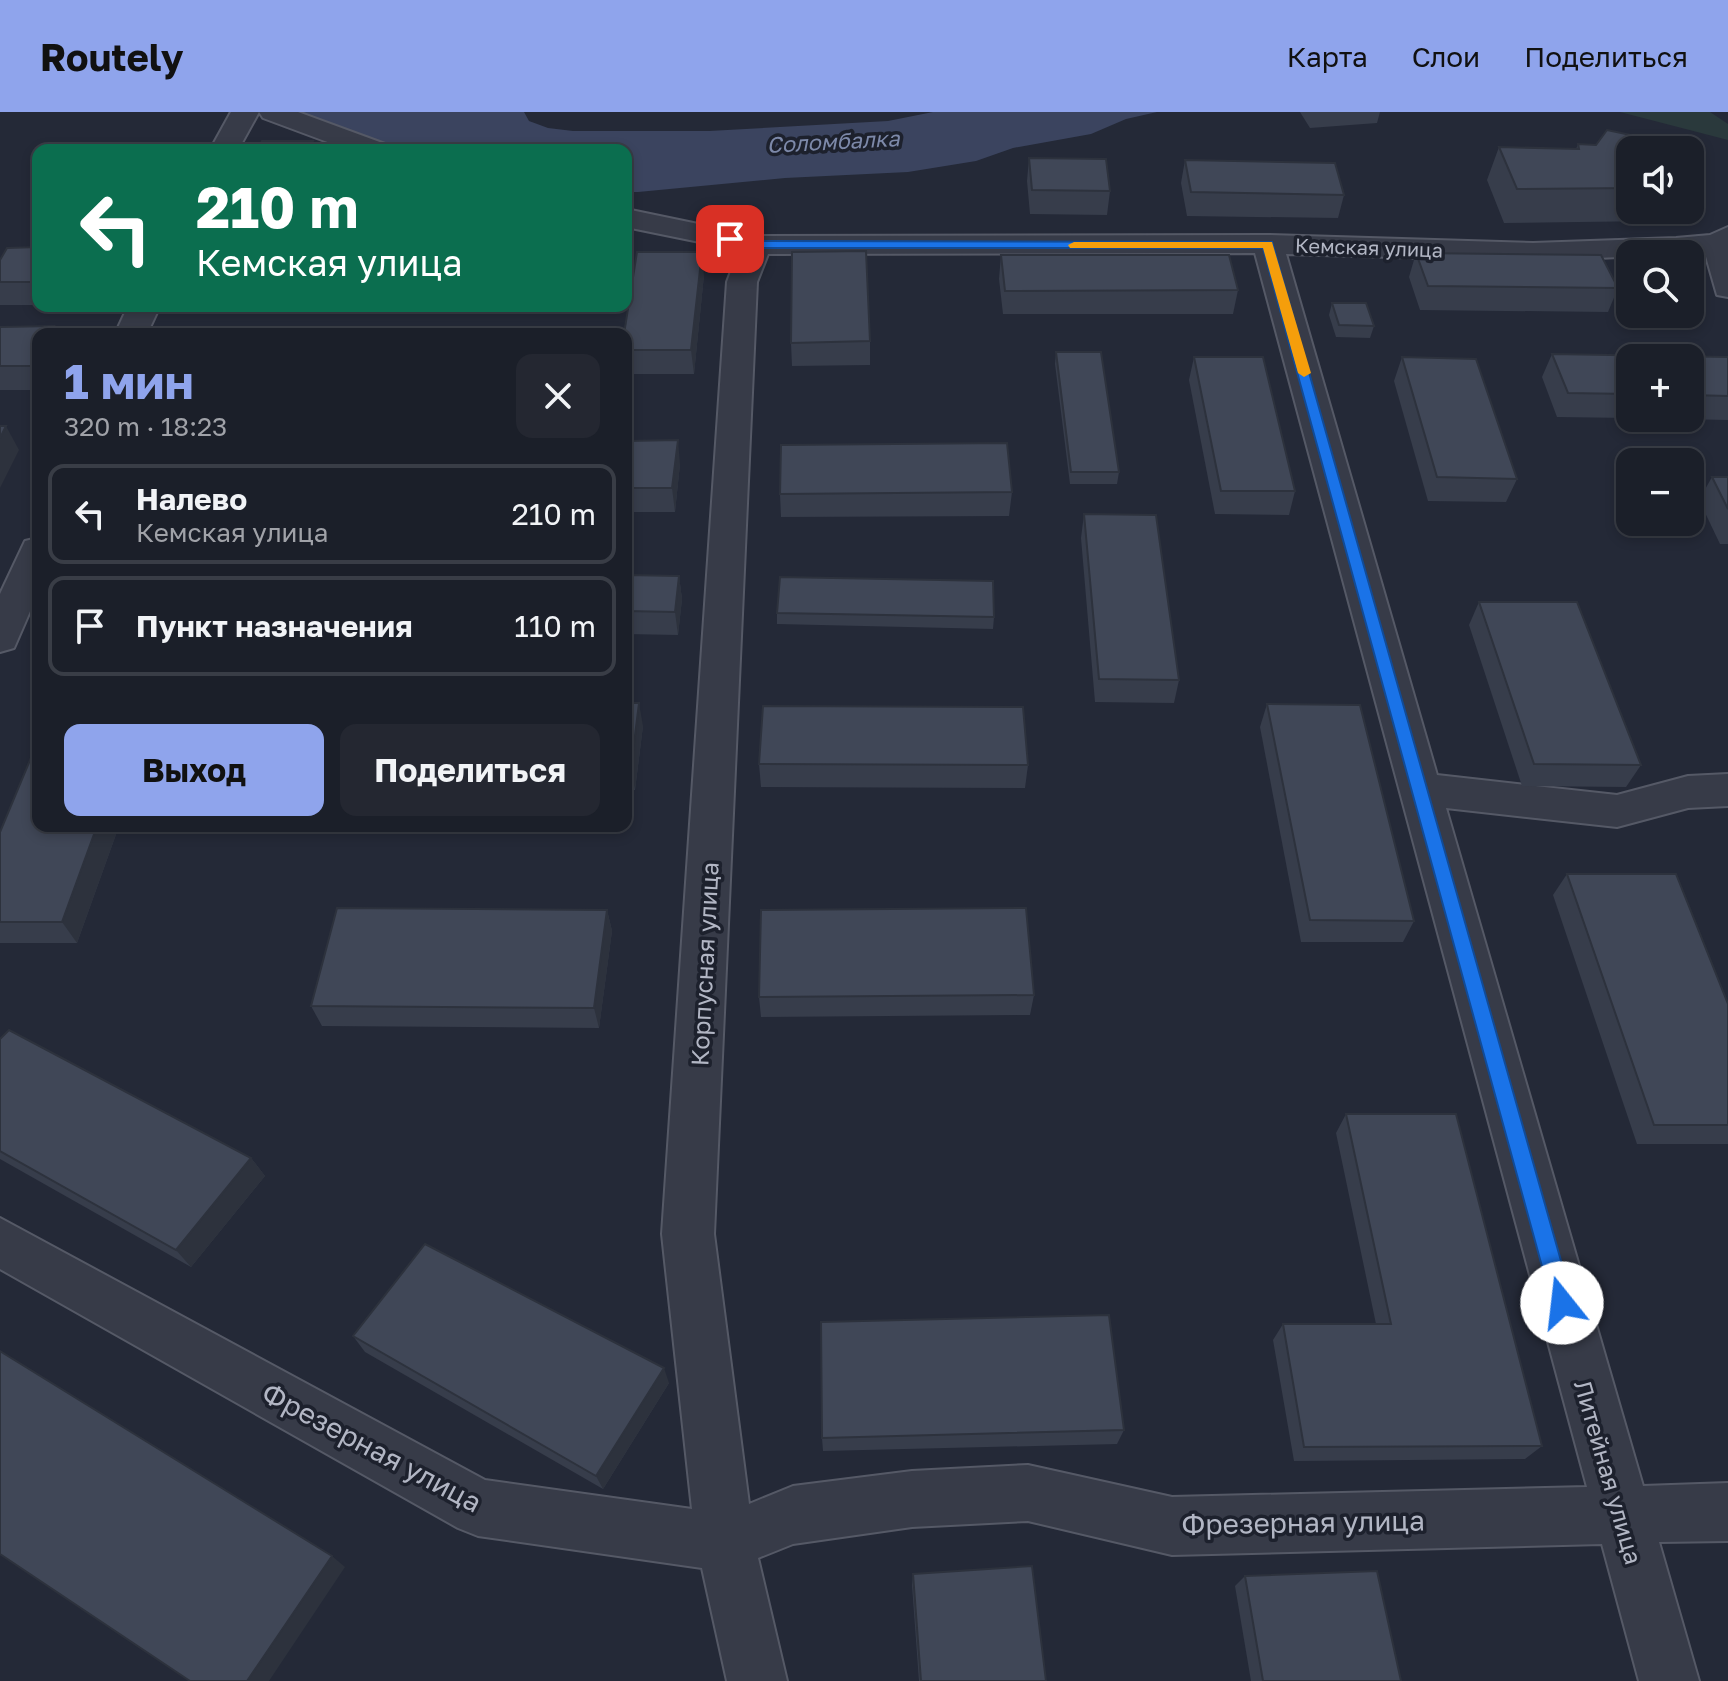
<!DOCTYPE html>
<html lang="ru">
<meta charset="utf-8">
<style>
body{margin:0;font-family:"Golos Text",sans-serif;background:#242731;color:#f1f3f6;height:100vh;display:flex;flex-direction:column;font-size:30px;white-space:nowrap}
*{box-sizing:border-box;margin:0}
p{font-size:26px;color:#a0a2a8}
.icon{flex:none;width:44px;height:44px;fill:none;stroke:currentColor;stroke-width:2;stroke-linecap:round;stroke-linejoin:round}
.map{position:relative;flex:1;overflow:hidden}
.side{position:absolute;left:32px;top:216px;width:600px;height:504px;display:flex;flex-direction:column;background:#1b1f29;border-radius:16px;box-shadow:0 4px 12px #0003,0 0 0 2px #393d46}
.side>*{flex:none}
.banner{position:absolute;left:32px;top:32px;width:600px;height:168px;border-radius:16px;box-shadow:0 4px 12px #0003,0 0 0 2px #393d46;background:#0b6e4f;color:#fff;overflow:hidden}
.fabs{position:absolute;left:1616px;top:24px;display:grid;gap:16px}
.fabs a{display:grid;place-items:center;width:88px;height:88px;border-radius:16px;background:#1b1f29;box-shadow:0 4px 12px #0003,0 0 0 2px #393d46;font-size:40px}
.pin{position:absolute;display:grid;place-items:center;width:68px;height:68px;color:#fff;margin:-34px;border-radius:16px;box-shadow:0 4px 12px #0006}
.me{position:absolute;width:88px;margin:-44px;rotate:344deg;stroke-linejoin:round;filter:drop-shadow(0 0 6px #0008)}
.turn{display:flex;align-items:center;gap:28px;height:168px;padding:0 32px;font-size:36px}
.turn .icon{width:104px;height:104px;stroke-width:2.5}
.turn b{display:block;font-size:56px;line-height:68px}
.round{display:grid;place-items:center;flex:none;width:84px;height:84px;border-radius:16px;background:#242731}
.head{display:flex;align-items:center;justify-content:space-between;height:136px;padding:0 32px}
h1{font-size:48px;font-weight:700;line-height:60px;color:#8fa4ec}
.primary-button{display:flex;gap:16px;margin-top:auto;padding:16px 32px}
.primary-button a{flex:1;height:92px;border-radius:16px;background:#8fa4ec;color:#111;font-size:32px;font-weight:700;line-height:92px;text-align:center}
.primary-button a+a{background:#242731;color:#f1f3f6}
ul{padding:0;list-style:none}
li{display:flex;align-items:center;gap:24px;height:100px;margin:0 16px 12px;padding:0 16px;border:4px solid #393d46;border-radius:16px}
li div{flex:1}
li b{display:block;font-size:30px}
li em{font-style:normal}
header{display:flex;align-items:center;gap:48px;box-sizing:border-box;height:112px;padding:0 40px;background:#8fa4ec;color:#111}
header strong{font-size:38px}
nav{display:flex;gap:44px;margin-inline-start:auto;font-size:28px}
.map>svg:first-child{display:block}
</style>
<header>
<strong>Routely</strong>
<nav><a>Карта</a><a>Слои</a><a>Поделиться</a></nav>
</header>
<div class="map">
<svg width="1728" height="1569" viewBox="0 0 1728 1569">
<rect width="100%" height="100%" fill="#242937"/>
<polygon fill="#2a393c" points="1620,0 1710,0 1728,12 1728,28"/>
<polygon fill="#3b445f" points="289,0 524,0 529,9 548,16 573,19 709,19 888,9 933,0 1157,0 1126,7 1091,22 1013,36 976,49 908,60 785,66 638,80 626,80 626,38 397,38"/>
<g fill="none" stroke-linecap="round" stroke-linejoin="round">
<g stroke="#555966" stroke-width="4">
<g id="minor">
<polygon points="231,0 259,0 238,38 210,38"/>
<polygon points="259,0 298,0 385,32 389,38 349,38 263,6"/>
<path d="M626,97L756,124L1268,123L1533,131L1676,126L1710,123L1728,115V185L1717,183L1705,141L1533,149L1286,142L1437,663L1617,683L1688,664L1728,662V694L1688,696L1617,715L1446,696L1643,1374L1728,1371V1429L1659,1430L1699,1569H1639L1602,1432L1172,1443L1028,1409L912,1415L793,1432L758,1446L787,1569H727L702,1456L478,1424L458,1416L0,1157V1106L485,1368L692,1397L662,1122L727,170L739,138L626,115ZM1255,141L1587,1375L1172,1385L1028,1353L912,1359L793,1374L749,1392L714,1122L757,170L768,142Z"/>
<polygon points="128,194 160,194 147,222 115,222"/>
<polygon points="38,426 38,481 14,536 0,540 0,482 25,429"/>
</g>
</g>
<use href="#minor" fill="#373b48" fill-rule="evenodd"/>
</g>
<g fill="#373d4b">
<polygon points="1300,0 1380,0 1377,11 1310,16"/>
<polygon points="1578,32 1630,38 1630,98 1659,98 1654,109 1504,111 1487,68 1499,35 1576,37"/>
<polygon points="1029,46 1110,79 1107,103 1030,102 1027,69"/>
<polygon points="1185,48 1344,83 1338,106 1187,104 1181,71"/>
<polygon points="38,135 38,193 0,193 0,148"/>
<polygon points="1416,141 1618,176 1608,200 1420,198 1409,165"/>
<polygon points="1001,143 1238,178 1233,202 1003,202 999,167"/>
<polygon points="704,163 694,262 626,262 626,222"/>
<polygon points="1332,191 1374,214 1370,226 1336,225 1329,203"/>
<polygon points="244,194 488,194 486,201 246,199"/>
<polygon points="0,215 38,222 38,278 0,278"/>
<polygon points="870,229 870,253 792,254 791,231"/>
<polygon points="1056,240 1119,360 1117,372 1070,372 1055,252"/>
<polygon points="1552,242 1728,245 1728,308 1630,306 1690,306 1690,246 1630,246 1630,306 1557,305 1542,265"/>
<polygon points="1194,245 1295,379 1289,403 1215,402 1189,268"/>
<polygon points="1402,245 1517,367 1506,390 1428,389 1394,269"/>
<polygon points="626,329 680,352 675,400 626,400"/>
<polygon points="1712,365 1728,365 1728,432 1720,432 1699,388"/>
<polygon points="1012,380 1009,404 781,405 780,382"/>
<polygon points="1084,402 1179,568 1174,591 1095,590 1081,426"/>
<polygon points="626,463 679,464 682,487 678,523 626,522"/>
<polygon points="1479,490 1641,653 1626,675 1522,674 1469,513"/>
<polygon points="777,501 994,505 993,517 777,512"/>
<polygon points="626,591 643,614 635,678 626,678"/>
<polygon points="1267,592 1414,809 1403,830 1301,830 1260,615"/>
<polygon points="759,652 1028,653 1025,676 761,675"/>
<polygon points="38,714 119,714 77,831 0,831 0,720"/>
<polygon points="1567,762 1728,892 1728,1032 1637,1032 1553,783"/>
<polygon points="607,798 612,819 599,916 322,914 311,894"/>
<polygon points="1034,883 1030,903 761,905 759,885"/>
<polygon points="0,927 251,1046 265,1064 191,1155 0,1047"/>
<polygon points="1346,1002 1542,1334 1525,1347 1294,1349 1273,1228 1283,1212 1376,1212 1336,1021"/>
<polygon points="353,1224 669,1271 603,1377 365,1240"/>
<polygon points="1124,1318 1117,1332 823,1339 822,1326"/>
<polygon points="913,1462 1046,1569 919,1569 912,1473"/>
<polygon points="1245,1464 1401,1569 1251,1569 1235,1474"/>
</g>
<g fill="#2d323d">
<polygon points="313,29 315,38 309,38"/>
<polygon points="702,140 704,163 694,262 691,238"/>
<polygon points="54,214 58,222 49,222"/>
<polygon points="38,242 38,268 31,254"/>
<polygon points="6,314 19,338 0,376 0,326"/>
<polygon points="678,328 680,352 675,400 672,376"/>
<polygon points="679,464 682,487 678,523 675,500"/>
<polygon points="639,591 643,614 635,678 631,656"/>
<polygon points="97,714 119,714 77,831 62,810"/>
<polygon points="607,798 612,819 599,916 594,896"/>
<polygon points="251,1046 265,1064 191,1155 176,1138"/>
<polygon points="664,1256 669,1271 603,1377 596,1364"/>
<polygon points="332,1444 345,1455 269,1569 247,1569"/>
</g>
<g fill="#404757" stroke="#2d323d" stroke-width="2">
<polygon points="1607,18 1659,29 1657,36 1664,38 1630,38 1630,76 1517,77 1499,35 1579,37 1578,32 1596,33"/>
<polygon points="262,29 313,29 309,38 258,38"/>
<polygon points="69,31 107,31 103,38 65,38"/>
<polygon points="1029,46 1106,47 1110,79 1032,78"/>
<polygon points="1185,48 1335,51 1344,83 1191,80"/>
<polygon points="38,135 38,170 0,170 0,148 7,136"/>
<polygon points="866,139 870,229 791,231 792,140"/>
<polygon points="637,140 702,140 691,238 626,238 626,222 624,222"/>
<polygon points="1416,141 1601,143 1618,176 1428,174"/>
<polygon points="1001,143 1229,143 1238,178 1005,179"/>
<polygon points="1332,191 1366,191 1374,214 1339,213"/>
<polygon points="54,214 49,222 38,222 38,242 31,254 0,254 0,215"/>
<polygon points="1056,240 1101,240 1119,360 1071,360"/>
<polygon points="1552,242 1728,245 1728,284 1690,283 1690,246 1630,246 1630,282 1568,281"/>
<polygon points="1194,245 1263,245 1295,379 1221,379"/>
<polygon points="1402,245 1476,247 1517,367 1437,365"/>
<polygon points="0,314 6,314 0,326"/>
<polygon points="678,328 672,376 626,376 626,329"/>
<polygon points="1007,331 1012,380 780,382 781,333"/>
<polygon points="1712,365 1728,365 1728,397"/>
<polygon points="1084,402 1156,403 1179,568 1099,567"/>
<polygon points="626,463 679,464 675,500 626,499"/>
<polygon points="780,465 993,469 994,505 777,501"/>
<polygon points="1479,490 1577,490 1641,653 1534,652"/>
<polygon points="626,591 639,591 631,656 626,656"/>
<polygon points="1267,592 1360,593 1414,809 1310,808"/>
<polygon points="763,594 1023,595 1028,653 759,652"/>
<polygon points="38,629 38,714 97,714 62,810 0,810 0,720"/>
<polygon points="1567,762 1676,762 1728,892 1728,1013 1654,1013"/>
<polygon points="337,796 607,798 594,896 311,894"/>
<polygon points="1026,796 1034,883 759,885 761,798"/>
<polygon points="9,918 251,1046 176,1138 0,1039 0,927"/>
<polygon points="1346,1002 1456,1002 1542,1334 1304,1335 1283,1212 1391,1212"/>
<polygon points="425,1132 664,1256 596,1364 353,1224"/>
<polygon points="1109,1203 1124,1318 822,1326 821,1210"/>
<polygon points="0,1239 332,1444 247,1569 190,1569 0,1442"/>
<polygon points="1032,1454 1046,1569 921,1569 913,1462"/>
<polygon points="1377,1459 1401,1569 1263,1569 1245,1464"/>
</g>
<polygon fill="#1a73e8" stroke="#114b97" stroke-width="2" points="730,123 756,129 1272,130 1573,1191 1570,1199 1562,1202 1555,1199 1552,1191 1263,136 756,136 725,130 725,125"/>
<polygon fill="#f59e0b" points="1074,130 1272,130 1311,261 1304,265 1298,261 1263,136 1070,136 1068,133"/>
<g text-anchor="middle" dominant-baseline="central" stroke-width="7" stroke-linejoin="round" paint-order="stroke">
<g font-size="20" fill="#b2b6c4" stroke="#1d212d">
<text transform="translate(1369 135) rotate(2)">Кемская улица</text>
</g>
<g font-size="22" font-style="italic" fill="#7d89a9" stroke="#1d212d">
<text transform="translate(833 29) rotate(-3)">Соломбалка</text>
</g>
<g font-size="24" fill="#b2b6c4" stroke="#1d212d">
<text transform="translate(704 852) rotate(-87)">Корпусная улица</text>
<text transform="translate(1609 1360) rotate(74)">Литейная улица</text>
</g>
<g font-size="28" fill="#b2b6c4" stroke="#1d212d">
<text transform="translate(372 1335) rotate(28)">Фрезерная улица</text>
<text transform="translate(1303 1410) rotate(-1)">Фрезерная улица</text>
</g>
</g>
</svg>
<div class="fabs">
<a><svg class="icon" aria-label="sound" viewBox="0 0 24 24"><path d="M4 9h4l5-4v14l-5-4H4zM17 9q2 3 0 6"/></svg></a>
<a><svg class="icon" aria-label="search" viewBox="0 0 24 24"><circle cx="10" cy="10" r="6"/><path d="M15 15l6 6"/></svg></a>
<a>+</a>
<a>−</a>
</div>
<div class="pin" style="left:730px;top:127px;background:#d93025"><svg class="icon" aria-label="arrive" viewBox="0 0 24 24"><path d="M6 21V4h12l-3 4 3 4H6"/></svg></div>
<svg class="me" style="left:1562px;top:1191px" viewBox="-20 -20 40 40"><circle r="19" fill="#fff"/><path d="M0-13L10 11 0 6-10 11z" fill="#1a73e8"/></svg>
<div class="banner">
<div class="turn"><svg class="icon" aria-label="left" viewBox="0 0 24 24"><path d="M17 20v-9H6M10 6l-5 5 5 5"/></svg><div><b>210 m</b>Кемская улица</div></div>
</div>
<section class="side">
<div class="head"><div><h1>1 мин</h1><p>320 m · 18:23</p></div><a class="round"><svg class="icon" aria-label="close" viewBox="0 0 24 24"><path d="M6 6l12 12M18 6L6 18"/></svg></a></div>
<ul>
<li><svg class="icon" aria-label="left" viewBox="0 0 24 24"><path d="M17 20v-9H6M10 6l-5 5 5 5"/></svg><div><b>Налево</b><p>Кемская улица</p></div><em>210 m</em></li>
<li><svg class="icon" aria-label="arrive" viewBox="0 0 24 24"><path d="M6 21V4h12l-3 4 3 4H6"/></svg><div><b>Пункт назначения</b></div><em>110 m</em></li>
</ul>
<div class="primary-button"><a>Выход</a><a>Поделиться</a></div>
</section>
</div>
